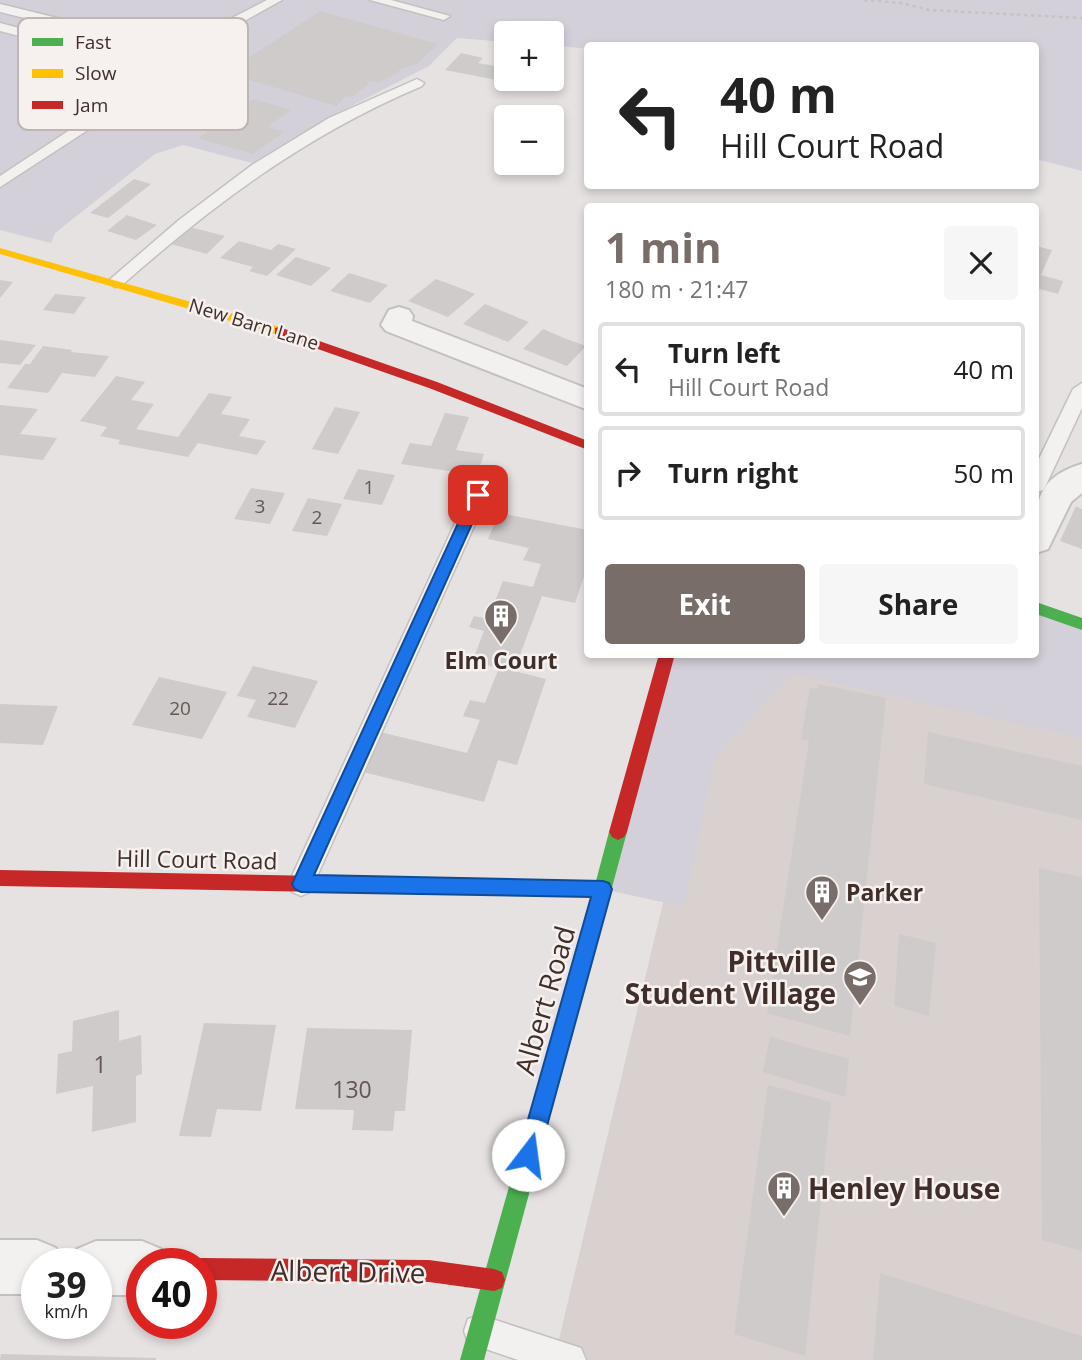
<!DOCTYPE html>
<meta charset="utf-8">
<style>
body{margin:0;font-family:"Open Sans",sans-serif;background:#f6f6f6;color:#222;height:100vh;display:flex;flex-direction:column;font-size:26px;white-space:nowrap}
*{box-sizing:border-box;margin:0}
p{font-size:23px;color:#767676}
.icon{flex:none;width:38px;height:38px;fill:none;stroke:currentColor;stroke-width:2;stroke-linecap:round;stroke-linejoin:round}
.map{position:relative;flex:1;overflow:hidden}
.sheet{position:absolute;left:584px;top:203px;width:455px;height:455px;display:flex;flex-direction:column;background:#fff;border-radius:7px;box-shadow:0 4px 10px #0003}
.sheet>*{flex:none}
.hud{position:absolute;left:584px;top:42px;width:455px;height:147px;border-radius:7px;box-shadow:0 4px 10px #0003;background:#fff;color:#222;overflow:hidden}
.controls{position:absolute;left:494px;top:21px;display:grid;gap:14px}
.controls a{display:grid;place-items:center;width:70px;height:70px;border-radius:7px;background:#fff;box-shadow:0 4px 10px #0003;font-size:35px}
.speed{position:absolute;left:21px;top:1248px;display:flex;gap:14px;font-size:35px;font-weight:700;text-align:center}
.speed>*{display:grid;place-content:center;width:91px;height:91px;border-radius:50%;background:#fff;box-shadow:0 4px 10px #0003;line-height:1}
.speed small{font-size:18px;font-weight:400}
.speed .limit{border:10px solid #d22;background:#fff;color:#111}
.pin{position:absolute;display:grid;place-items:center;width:60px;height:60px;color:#fff;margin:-30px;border-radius:14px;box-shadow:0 4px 10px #0006}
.me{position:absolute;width:77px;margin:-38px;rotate:15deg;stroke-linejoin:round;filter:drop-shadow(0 0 5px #0008)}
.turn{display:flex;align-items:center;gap:24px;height:147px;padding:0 21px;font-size:32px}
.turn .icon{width:91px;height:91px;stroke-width:2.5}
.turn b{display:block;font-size:49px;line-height:60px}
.round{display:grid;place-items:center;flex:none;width:74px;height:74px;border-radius:7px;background:#f6f6f6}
.overview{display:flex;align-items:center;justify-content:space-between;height:119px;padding:0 21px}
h1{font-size:42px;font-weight:700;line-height:52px;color:#796d69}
.button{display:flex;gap:14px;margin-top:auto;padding:14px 21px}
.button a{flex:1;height:80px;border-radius:7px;background:#796d69;color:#fff;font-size:28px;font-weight:700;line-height:80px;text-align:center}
.button a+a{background:#f6f6f6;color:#222}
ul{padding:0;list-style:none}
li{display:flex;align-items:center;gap:21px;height:94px;margin:0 14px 10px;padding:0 7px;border:4px solid #e0e0e0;border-radius:7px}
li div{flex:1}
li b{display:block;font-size:26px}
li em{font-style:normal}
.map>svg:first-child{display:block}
</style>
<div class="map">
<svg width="1082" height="1360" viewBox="0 0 1082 1360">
<rect width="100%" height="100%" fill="#e6e2e1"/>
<polygon fill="#d9d1cf" points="1082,650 1082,1360 554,1360 722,655 1036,654"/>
<g fill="#d4d0d9">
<polygon points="0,0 1082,0 1082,171 1036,159 1036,46 588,46 588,49 551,45 551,33 506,33 506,42 457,38 429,66 332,116 252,163 183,145 155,154 55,233 51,243 0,230"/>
<polygon points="1036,608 1082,624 1082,738 792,674 715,757 684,907 603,889 667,655 1036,654"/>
</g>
<g fill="#cecbca">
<polygon points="320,11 438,44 417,64 400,69 398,73 378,83 369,81 368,85 351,97 345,96 337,106 226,73"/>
<polygon points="461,53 483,58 478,63 506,68 506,79 515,79 512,83 445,70"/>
<polygon points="253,99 291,110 267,127 284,132 253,154 198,138"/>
<polygon points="134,179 151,184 108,218 90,213"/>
<polygon points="127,215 157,225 136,240 107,231"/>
<polygon points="190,227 225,236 207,254 171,244"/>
<polygon points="239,241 271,250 278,244 296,249 267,276 249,271 253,267 220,258"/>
<polygon points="1036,246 1052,250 1041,275 1063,281 1058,294 1036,288"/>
<polygon points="296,257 331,268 311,286 276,275"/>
<polygon points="349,273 388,285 370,303 330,291"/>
<polygon points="436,279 455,286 475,294 448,317 408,301"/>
<polygon points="0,280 13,282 0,298"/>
<polygon points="55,294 86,297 74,314 43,310"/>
<polygon points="485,304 529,322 508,342 463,324"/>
<polygon points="543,329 564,338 586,346 567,366 523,349"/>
<polygon points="0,340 36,345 20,365 0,363"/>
<polygon points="43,346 72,350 71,352 109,356 95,377 62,373 48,393 7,388 25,364 30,364"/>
<polygon points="116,376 145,382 131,400 154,404 136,429 178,437 209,393 232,397 221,414 250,419 239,436 266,441 257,455 198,443 188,457 118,444 120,440 100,436 107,427 80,421"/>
<polygon points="0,405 38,409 20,434 57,438 43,460 0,455"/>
<polygon points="335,407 360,412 338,454 312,449"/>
<polygon points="445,413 469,417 456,450 484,454 477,475 401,464 410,443 431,446"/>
<polygon points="358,469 395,475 382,505 343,499"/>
<polygon points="251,488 285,493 270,524 234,519"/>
<polygon points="308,498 342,504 327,536 292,531"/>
<polygon points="1076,506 1082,509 1082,549 1060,541"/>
<polygon points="499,513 588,530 588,565 575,603 542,596 514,671 546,679 517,765 498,760 484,802 363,772 380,732 467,753 480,720 463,716 470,700 485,703 499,668 472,662 484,631 469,627 474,616 488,619 503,581 533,587 541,564 523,560 529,548 488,539"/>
<polygon points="253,666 318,681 295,728 247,717 256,700 237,696"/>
<polygon points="159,677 227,692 202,739 132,725"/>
<polygon points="818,684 886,698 850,1036 767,1013 809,741 801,739 810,687 818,689"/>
<polygon points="0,704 58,706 43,745 0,743"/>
<polygon points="928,732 1082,766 1082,820 924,784"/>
<polygon points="1039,868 1082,877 1082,1251 1042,1240"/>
<polygon points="899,934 936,943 929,1016 894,1006"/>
<polygon points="119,1010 119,1041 141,1035 142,1074 136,1076 136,1122 92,1132 93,1086 56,1094 58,1054 72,1051 73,1021"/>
<polygon points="204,1023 276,1025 261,1111 217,1109 211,1137 179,1136"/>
<polygon points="307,1028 412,1030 405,1111 395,1111 393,1131 352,1130 354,1110 295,1109"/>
<polygon points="770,1037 849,1059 845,1097 763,1072"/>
<polygon points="768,1085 831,1102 805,1356 734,1334"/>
<polygon points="880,1273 1082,1336 1082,1360 873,1360"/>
<polygon points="1,1354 156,1358 156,1360 0,1360"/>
</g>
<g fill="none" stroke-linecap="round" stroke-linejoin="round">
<g stroke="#c4c0bf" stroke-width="3">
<g id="lane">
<polygon points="267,0 282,0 199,46 179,52 174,74 0,187 0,176 158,72 0,31 0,23 163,66 166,52 0,12 0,4 172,46 189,40"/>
<polygon points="370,0 391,0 450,16 444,20"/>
<path d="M417,79L424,83L422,86C306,135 215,203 121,286L115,287L107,282L179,220L252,165L329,118Z"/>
<polygon points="1082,383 1082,408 1046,485 1043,490 1036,492 1036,465 1073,389"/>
<polygon points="478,488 485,490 488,495 310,892 301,896 292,892 288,884 292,876 468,495 471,490"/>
<polygon points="480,1315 581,1348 586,1360 518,1360 468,1343 464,1331 468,1319"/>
</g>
</g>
<g stroke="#c4c0bf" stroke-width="4">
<g id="street">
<polygon points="399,307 409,310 413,316 412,321 588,389 588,410 386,331 381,325 389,310"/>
<path d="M1082,464V493L1071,502L1048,549L1036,553C1036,509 1031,479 1082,464Z"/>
<polygon points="0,1240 37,1240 56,1248 63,1264 37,1264 37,1294 0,1294"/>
<polygon points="96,1241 142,1241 161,1249 167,1264 142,1264 142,1295 96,1295 96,1264 71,1264 77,1249"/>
</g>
</g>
<polyline stroke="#c7c3c2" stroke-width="2.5" stroke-dasharray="3.5 3.5" stroke-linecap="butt" points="864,0 902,3 929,10 1082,18"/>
<use href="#lane" fill="#f3f1f0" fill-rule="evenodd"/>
<use href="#street" fill="#f3f1f0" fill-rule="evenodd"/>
<g fill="#4caf50" fill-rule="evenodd">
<polygon points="1036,602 1082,618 1082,630 1036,614"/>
<polygon points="618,824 624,827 627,832 484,1360 460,1360 591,897 424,894 418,892 415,886 418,880 424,878 596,881 609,832 612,827"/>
</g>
<polygon fill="#ffc107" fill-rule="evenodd" points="0,248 283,328 285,331 283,334 275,334 0,254"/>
<g fill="#c62828" fill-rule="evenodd">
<polygon points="279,327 437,382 588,441 588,450 429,388 275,334 275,328"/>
<polygon points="659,654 675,654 627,832 624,837 618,840 612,837 609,832"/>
<polygon points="0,870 424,878 430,880 433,886 430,892 424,894 0,886"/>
<polygon points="201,1258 429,1260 494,1269 502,1272 505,1280 502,1288 494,1291 429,1282 201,1280 201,1264 192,1264"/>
</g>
</g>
<polygon fill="#1a73e8" stroke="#114b97" stroke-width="2" points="478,490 485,495 314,875 603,881 609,883 612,889 539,1155 536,1163 528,1166 521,1163 518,1155 591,897 301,892 295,889 292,884 471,495"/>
<defs>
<g id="building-pin" transform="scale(1.75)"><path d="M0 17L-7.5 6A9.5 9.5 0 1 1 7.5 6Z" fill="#796d69" stroke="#f6f0ef"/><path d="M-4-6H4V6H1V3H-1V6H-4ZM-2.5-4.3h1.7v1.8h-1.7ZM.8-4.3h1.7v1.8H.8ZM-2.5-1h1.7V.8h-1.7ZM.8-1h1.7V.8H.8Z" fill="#fff"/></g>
<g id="university-pin" transform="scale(1.75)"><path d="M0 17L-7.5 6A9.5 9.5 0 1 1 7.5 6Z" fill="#796d69" stroke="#f6f0ef"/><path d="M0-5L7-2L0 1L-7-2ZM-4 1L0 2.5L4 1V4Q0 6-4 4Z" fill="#fff"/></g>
</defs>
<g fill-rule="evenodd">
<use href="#building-pin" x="501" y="616"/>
<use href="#building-pin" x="822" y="892"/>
<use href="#university-pin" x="860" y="977"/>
<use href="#building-pin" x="784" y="1188"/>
</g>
<g text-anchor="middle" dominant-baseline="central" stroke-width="5" stroke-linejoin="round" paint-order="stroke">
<g font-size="19" fill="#3f2e29" stroke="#f6f0ef">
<text transform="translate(254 324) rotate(17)">New Barn Lane</text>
</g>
<g font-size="19" fill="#645652">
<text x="369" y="487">1</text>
<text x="260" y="506">3</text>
<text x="317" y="517">2</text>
<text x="278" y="698">22</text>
<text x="180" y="708">20</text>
</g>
<g font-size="23" font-weight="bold" fill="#3f2e29" stroke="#f6f0ef">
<text x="501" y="660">Elm Court</text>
<text x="846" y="892" text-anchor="start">Parker</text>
</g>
<g font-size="23" fill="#3f2e29" stroke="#f6f0ef">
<text transform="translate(197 859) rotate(1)">Hill Court Road</text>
</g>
<g font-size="23" fill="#645652">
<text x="100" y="1064">1</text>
<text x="352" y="1089">130</text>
</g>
<g font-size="28" font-weight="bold" fill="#3f2e29" stroke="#f6f0ef" text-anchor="end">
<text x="836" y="961">Pittville<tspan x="836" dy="32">Student Village</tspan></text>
<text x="808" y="1188" text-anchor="start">Henley House</text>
</g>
<g font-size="28" fill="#3f2e29" stroke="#f6f0ef">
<text transform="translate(544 1000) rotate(-74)">Albert Road</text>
<text transform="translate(348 1271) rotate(1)">Albert Drive</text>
</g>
</g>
<rect x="18" y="18" width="230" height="112" rx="10" fill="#f6f0ef" stroke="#bfb6b4" stroke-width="2"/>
<rect x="32" y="38" width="31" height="8" fill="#4caf50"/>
<rect x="32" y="69" width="31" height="9" fill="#ffc107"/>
<rect x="32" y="101" width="31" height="8" fill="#c62828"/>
<g font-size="19" fill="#3f2e29">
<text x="75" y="49">Fast</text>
<text x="75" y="80">Slow</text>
<text x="75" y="112">Jam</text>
</g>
</svg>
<div class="controls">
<a>+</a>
<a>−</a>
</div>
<div class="speed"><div>39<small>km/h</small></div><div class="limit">40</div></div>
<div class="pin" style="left:478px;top:495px;background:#d93025"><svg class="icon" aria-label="arrive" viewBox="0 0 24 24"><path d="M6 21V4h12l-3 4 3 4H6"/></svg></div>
<svg class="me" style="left:528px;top:1155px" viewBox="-20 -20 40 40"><circle r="19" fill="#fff"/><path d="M0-13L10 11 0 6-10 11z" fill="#1a73e8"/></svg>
<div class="hud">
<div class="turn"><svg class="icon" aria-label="left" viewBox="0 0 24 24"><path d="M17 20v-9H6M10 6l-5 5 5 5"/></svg><div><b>40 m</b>Hill Court Road</div></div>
</div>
<section class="sheet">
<div class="overview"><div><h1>1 min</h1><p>180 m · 21:47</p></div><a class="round"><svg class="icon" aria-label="close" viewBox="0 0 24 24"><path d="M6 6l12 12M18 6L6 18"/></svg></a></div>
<ul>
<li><svg class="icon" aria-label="left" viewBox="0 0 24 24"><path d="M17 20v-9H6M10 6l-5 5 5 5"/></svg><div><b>Turn left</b><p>Hill Court Road</p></div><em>40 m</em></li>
<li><svg class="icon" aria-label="right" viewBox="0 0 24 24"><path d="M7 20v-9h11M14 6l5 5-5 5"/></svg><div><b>Turn right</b></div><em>50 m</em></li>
</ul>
<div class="button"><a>Exit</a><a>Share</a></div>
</section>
</div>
